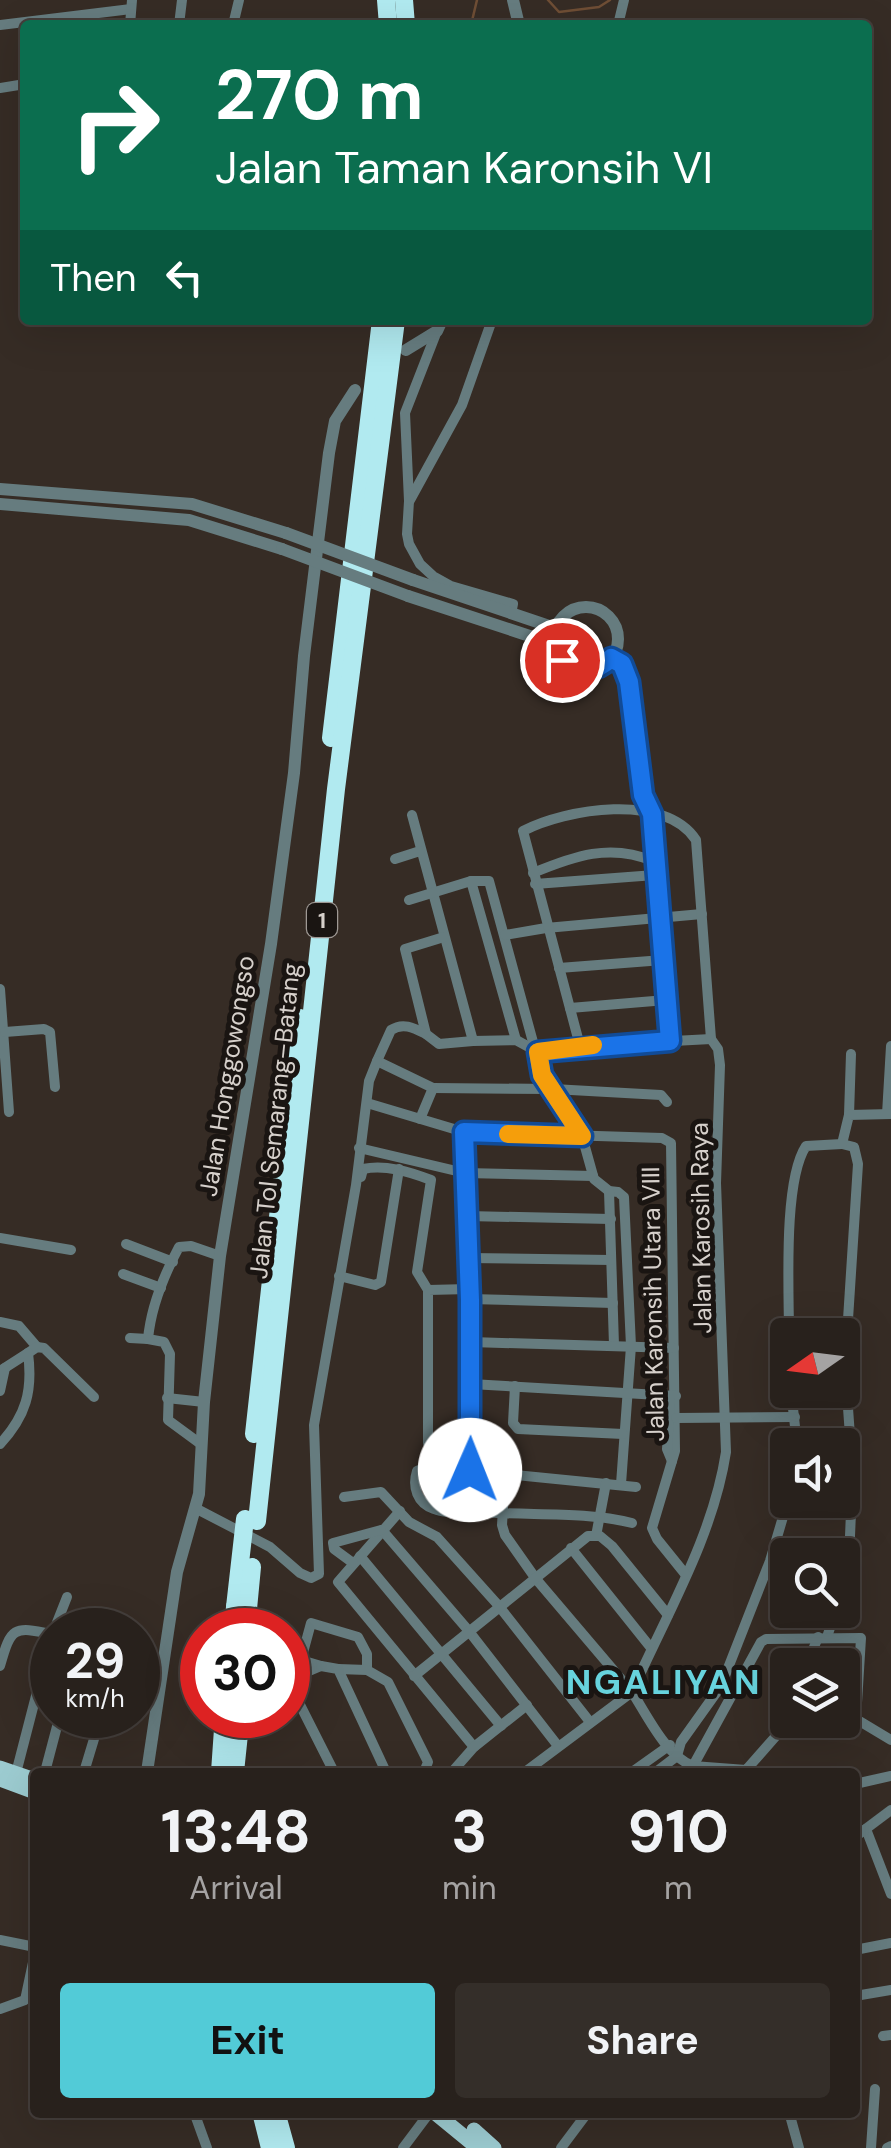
<!DOCTYPE html>
<meta charset="utf-8">
<style>
body{margin:0;font-family:"DM Sans",sans-serif;background:#342e29;color:#f1f3f6;height:100vh;display:flex;flex-direction:column;font-size:38px;white-space:nowrap}
*{box-sizing:border-box;margin:0}
p{font-size:32px;color:#a5a3a3}
.icon{flex:none;width:55px;height:55px;fill:none;stroke:currentColor;stroke-width:2;stroke-linecap:round;stroke-linejoin:round}
.map{position:relative;flex:1;overflow:hidden}
.panel{position:absolute;left:30px;top:1768px;width:830px;height:350px;display:flex;flex-direction:column;background:#28211c;border-radius:10px;box-shadow:0 10px 40px #0002,0 0 0 2px #443e3b}
.panel>*{flex:none}
.banner{position:absolute;left:20px;top:20px;width:852px;height:305px;border-radius:10px;box-shadow:0 10px 40px #0002,0 0 0 2px #443e3b;background:#0b6e4f;color:#fff;overflow:hidden}
.needle{width:65px;rotate:256deg}
.buttons{position:absolute;left:770px;top:1318px;display:grid;gap:20px}
.buttons a{display:grid;place-items:center;width:90px;height:90px;border-radius:10px;background:#28211c;box-shadow:0 10px 40px #0002,0 0 0 2px #443e3b;font-size:50px}
.speed{position:absolute;left:30px;top:1608px;display:flex;gap:20px;font-size:50px;font-weight:700;text-align:center}
.speed>*{display:grid;place-content:center;width:130px;height:130px;border-radius:50%;background:#28211c;box-shadow:0 10px 40px #0002,0 0 0 2px #443e3b;line-height:1}
.speed small{font-size:25px;font-weight:400}
.speed .limit{border:15px solid #d22;background:#fff;color:#111}
.pin{position:absolute;display:grid;place-items:center;width:85px;height:85px;color:#fff;margin:-42px;border:5px solid #fff;border-radius:50%;box-shadow:0 2px 10px #0007}
.me{position:absolute;width:110px;margin:-55px;rotate:1deg;stroke-linejoin:round;filter:drop-shadow(0 0 8px #0008)}
.turn{display:flex;align-items:center;gap:35px;height:210px;padding:0 30px;font-size:45px}
.turn .icon{width:130px;height:130px;stroke-width:2.5}
.turn b{display:block;font-size:70px;line-height:85px}
.then{display:flex;align-items:center;height:95px;padding:0 30px;background:#0003;gap:20px;font-size:38px}
.eta{display:flex;justify-content:space-evenly;align-items:center;height:170px;text-align:center}
.eta b{font-size:60px;font-weight:700;line-height:70px}
.action{display:flex;gap:20px;margin-top:auto;padding:20px 30px}
.action a{flex:1;height:115px;border-radius:10px;background:#52cbd7;color:#111;font-size:40px;font-weight:700;line-height:115px;text-align:center}
.action a+a{background:#342e29;color:#f1f3f6}
.map>svg:first-child{display:block}
</style>
<div class="map">
<svg width="891" height="2148" viewBox="0 0 891 2148">
<rect width="100%" height="100%" fill="#362c25"/>
<g fill="none" stroke-linecap="round" stroke-linejoin="round">
<g stroke="#6f4e35" stroke-width="2.5">
<polyline points="548,0 559,12 599,7 610,0"/>
<polyline points="471,25 477,0"/>
</g>
<g stroke="#667c7f" stroke-width="10">
<polyline points="0,25 131,9"/>
<polyline points="130,25 132,0"/>
<polyline points="179,25 182,0"/>
<polyline points="233,25 239,0"/>
<polyline points="618,25 624,0"/>
<polyline points="0,88 25,84"/>
<polyline points="437,331 405,413 409,501 407,534 409,544 420,564 433,576 451,586 513,604 511,614"/>
<polyline points="410,500 462,405 492,320"/>
<polyline points="611,658 622,664 629,682 643,795 651,814 670,1041"/>
<polyline points="412,815 473,1041 516,1040 538,1052 580,1046 711,1039"/>
<polyline points="395,859 420,851"/>
<path d="M533,873C574,856 610,843 653,861"/>
<polyline points="471,881 516,1040"/>
<polyline points="535,884 655,875"/>
<polyline points="409,900 471,881 489,881 542,1075 582,1136 594,1179 609,1191 618,1192 624,1197 631,1346 621,1484"/>
<polyline points="505,935 546,928 702,914"/>
<polyline points="444,937 405,949 426,1034 439,1044 473,1041"/>
<polyline points="559,968 663,960"/>
<polyline points="0,989 9,1112"/>
<polyline points="570,1008 666,1000"/>
<polyline points="5,1032 44,1029 50,1032 55,1087"/>
<path d="M580,1046L523,831C565,809 665,792 696,840L711,1039L718,1049L720,1065L716,1183L726,1452C713,1537 666,1615 632,1692L536,1579L505,1535L502,1525L505,1474L427,1467L417,1471C412,1487 417,1503 434,1509C448,1515 467,1510 482,1512C532,1516 583,1511 632,1523"/>
<polyline points="433,1088 553,1089 661,1095 667,1102"/>
<polyline points="367,1103 464,1132 662,1138 671,1143 675,1451 652,1528 657,1539 686,1575"/>
<polyline points="887,1114 891,1046"/>
<polyline points="849,1115 851,1054"/>
<path d="M420,1119L433,1088L377,1061L391,1030C403,1022 414,1028 426,1034"/>
<polyline points="464,1132 470,1299 471,1470"/>
<polyline points="842,1144 854,1147 858,1164 845,1366 852,1464 851,1512 849,1560 842,1589"/>
<polyline points="359,1148 465,1173 593,1176"/>
<path d="M361,1177L363,1169C385,1164 410,1172 431,1180L417,1272L428,1290"/>
<polyline points="609,1191 614,1345"/>
<polyline points="467,1216 611,1219"/>
<polyline points="0,1238 71,1250"/>
<polyline points="126,1244 173,1262"/>
<polyline points="468,1258 611,1260"/>
<polyline points="123,1274 161,1288"/>
<polyline points="339,1276 375,1285 381,1282 399,1169"/>
<polyline points="469,1289 428,1290 428,1443 432,1450 471,1450"/>
<polyline points="470,1299 613,1303"/>
<polyline points="0,1322 19,1326 37,1347"/>
<path d="M789,1335C789,1290 783,1181 806,1146L842,1144L849,1115L891,1114"/>
<polyline points="130,1338 148,1339"/>
<polyline points="471,1342 674,1348"/>
<polyline points="28,1353 37,1347 44,1348 94,1397"/>
<path d="M0,1371L28,1353C33,1391 26,1416 0,1444"/>
<polyline points="471,1384 676,1396"/>
<polyline points="515,1386 513,1423 518,1429 623,1434"/>
<polyline points="791,1390 797,1445"/>
<polyline points="0,1391 5,1368"/>
<polyline points="167,1398 204,1402"/>
<polyline points="670,1399 667,1449 672,1461"/>
<polyline points="676,1418 795,1417"/>
<path d="M202,1445L168,1420L170,1354L164,1342L148,1339C151,1307 164,1275 179,1247L191,1246L220,1256"/>
<polyline points="505,1474 636,1487"/>
<polyline points="344,1497 381,1492 409,1522 437,1537 498,1605 590,1722"/>
<polyline points="195,1508 270,1547 300,1573 311,1578 319,1574 314,1425 356,1185 369,1081 377,1061"/>
<polyline points="400,1511 338,1582 474,1747"/>
<polyline points="382,1530 468,1630 558,1746"/>
<polyline points="596,1536 606,1483"/>
<polyline points="571,1548 651,1648"/>
<polyline points="360,1556 501,1726"/>
<polyline points="353,1563 334,1549 333,1543 381,1530"/>
<polyline points="54,1630 67,1597"/>
<polyline points="827,1637 836,1610"/>
<polyline points="301,1660 311,1623 358,1637 367,1654 367,1670"/>
<polyline points="288,1662 301,1660 321,1666 288,1680"/>
<polyline points="807,1665 818,1637"/>
<path d="M0,1666C11,1627 13,1626 52,1634"/>
<polyline points="321,1666 338,1669 386,1772"/>
<polyline points="338,1669 367,1670 388,1682 428,1762 424,1772"/>
<polyline points="414,1676 588,1536 600,1536 612,1546 668,1615"/>
<polyline points="288,1681 334,1772"/>
<polyline points="693,1766 761,1642 766,1639 861,1638 856,1719 891,1740"/>
<polyline points="45,1772 60,1715"/>
<polyline points="84,1772 94,1739"/>
<polyline points="452,1772 474,1747 527,1705"/>
<path d="M525,1772L632,1692C647,1715 666,1756 693,1766L746,1770L776,1736L788,1711"/>
<polyline points="632,1772 670,1745"/>
<polyline points="656,1772 677,1756 681,1742 721,1686 770,1561 788,1500"/>
<polyline points="15,1777 52,1634"/>
<polyline points="855,1784 891,1776"/>
<polyline points="866,1829 891,1894"/>
<polyline points="855,1837 891,1810"/>
<polyline points="0,1940 35,1947"/>
<polyline points="855,1950 891,1943"/>
<polyline points="855,1996 891,1990"/>
<polyline points="0,2009 25,2000 35,1953"/>
<polyline points="883,2036 891,2035"/>
<polyline points="194,2112 207,2148"/>
<polyline points="789,2112 799,2148"/>
<polyline points="403,2148 430,2112"/>
<polyline points="561,2148 588,2112"/>
<polyline points="871,2148 875,2089"/>
<polyline points="887,2148 891,2146"/>
</g>
<g stroke="#667c7f" stroke-width="12">
<polyline points="513,0 519,25"/>
<polyline points="406,350 437,331 442,320"/>
<polyline points="0,489 192,504 286,533"/>
<polyline points="0,504 189,520 282,549"/>
<polyline points="413,580 555,628"/>
<polyline points="408,596 554,644"/>
<circle cx="586" cy="639" r="32"/>
<polyline points="147,1772 177,1572 199,1494 204,1402 220,1256 271,944 294,773 304,656 329,453 335,421 355,390"/>
</g>
<g stroke="#9ccbd0" stroke-width="15">
<polyline points="0,1768 35,1780"/>
<polyline points="0,1779 35,1792"/>
<polyline points="434,2112 478,2148"/>
<polyline points="474,2130 494,2148"/>
</g>
<g stroke="#b1eaf0" stroke-width="18">
<polyline points="386,0 388,25"/>
<polyline points="404,0 406,25"/>
<polyline points="331,738 381,320"/>
<polyline points="254,1434 300,1018"/>
<polyline points="257,1521 336,789 396,320"/>
<polyline points="233,1630 235,1607"/>
<polyline points="246,1630 248,1609"/>
<polyline points="220,1772 224,1715"/>
<polyline points="235,1772 241,1715"/>
<polyline points="261,2112 270,2148"/>
<polyline points="276,2112 286,2148"/>
</g>
<g stroke="#667c7f" stroke-width="12">
<polyline points="286,533 413,580"/>
<polyline points="282,549 408,596"/>
</g>
<g stroke="#b1eaf0" stroke-width="18">
<polyline points="235,1607 245,1519"/>
<polyline points="248,1609 252,1567"/>
</g>
</g>
<g fill="none" stroke-linecap="round" stroke-linejoin="round">
<g stroke="#114b97" stroke-width="25">
<path id="route" d="M470,1470V1300L464,1132L582,1136L542,1075L538,1052L670,1041L652,814L643,795L629,682L622,664L611,658C596,673 578,674 562,660"/>
</g>
<use href="#route" stroke="#1a73e8" stroke-width="18"/>
<polyline stroke="#f59e0b" stroke-width="18" points="508,1134 582,1136 542,1075 538,1052 593,1045"/>
</g>
<g text-anchor="middle" dominant-baseline="central" stroke-width="10" stroke-linejoin="round" paint-order="stroke">
<rect fill="#1a1512" stroke="#9e9894" stroke-width="2.5" x="307" y="903" width="30" height="34" rx="8"/>
<g font-size="22" font-weight="bold" fill="#d6d0cb">
<text x="322" y="920">1</text>
</g>
<g font-size="25" fill="#d6d0cb" stroke="#1a1512">
<text transform="translate(227 1076) rotate(-81)">Jalan Honggowongso</text>
<text transform="translate(275 1121) rotate(-84)">Jalan Tol Semarang–Batang</text>
<text transform="translate(701 1228) rotate(-91)">Jalan Karosih Raya</text>
<text transform="translate(653 1304) rotate(-91)">Jalan Karonsih Utara VIII</text>
</g>
<g font-size="35" font-weight="bold" letter-spacing="2.5" fill="#67d3dd" stroke="#1a1512">
<text x="664" y="1682">NGALIYAN</text>
</g>
</g>
</svg>
<div class="buttons">
<a><svg class="needle" viewBox="-14 -14 28 28"><path d="M0-13l5 13h-10z" fill="#e53935"/><path d="M0 13l5-13h-10z" fill="#a5a3a3"/></svg></a>
<a><svg class="icon" aria-label="sound" viewBox="0 0 24 24"><path d="M4 9h4l5-4v14l-5-4H4zM17 9q2 3 0 6"/></svg></a>
<a><svg class="icon" aria-label="search" viewBox="0 0 24 24"><circle cx="10" cy="10" r="6"/><path d="M15 15l6 6"/></svg></a>
<a><svg class="icon" aria-label="layers" viewBox="0 0 24 24"><path d="M12 4l9 5-9 5-9-5zM3 14l9 5 9-5"/></svg></a>
</div>
<div class="speed"><div>29<small>km/h</small></div><div class="limit">30</div></div>
<div class="pin" style="left:562px;top:660px;background:#d93025"><svg class="icon" aria-label="arrive" viewBox="0 0 24 24"><path d="M6 21V4h12l-3 4 3 4H6"/></svg></div>
<svg class="me" style="left:470px;top:1470px" viewBox="-20 -20 40 40"><circle r="19" fill="#fff"/><path d="M0-13L10 11 0 6-10 11z" fill="#1a73e8"/></svg>
<div class="banner">
<div class="turn"><svg class="icon" aria-label="right" viewBox="0 0 24 24"><path d="M7 20v-9h11M14 6l5 5-5 5"/></svg><div><b>270 m</b>Jalan Taman Karonsih VI</div></div>
<div class="then">Then<svg class="icon" aria-label="left" viewBox="0 0 24 24"><path d="M17 20v-9H6M10 6l-5 5 5 5"/></svg></div>
</div>
<section class="panel">
<div class="eta">
<div><b>13:48</b><p>Arrival</p></div>
<div><b>3</b><p>min</p></div>
<div><b>910</b><p>m</p></div>
</div>
<div class="action"><a>Exit</a><a>Share</a></div>
</section>
</div>
